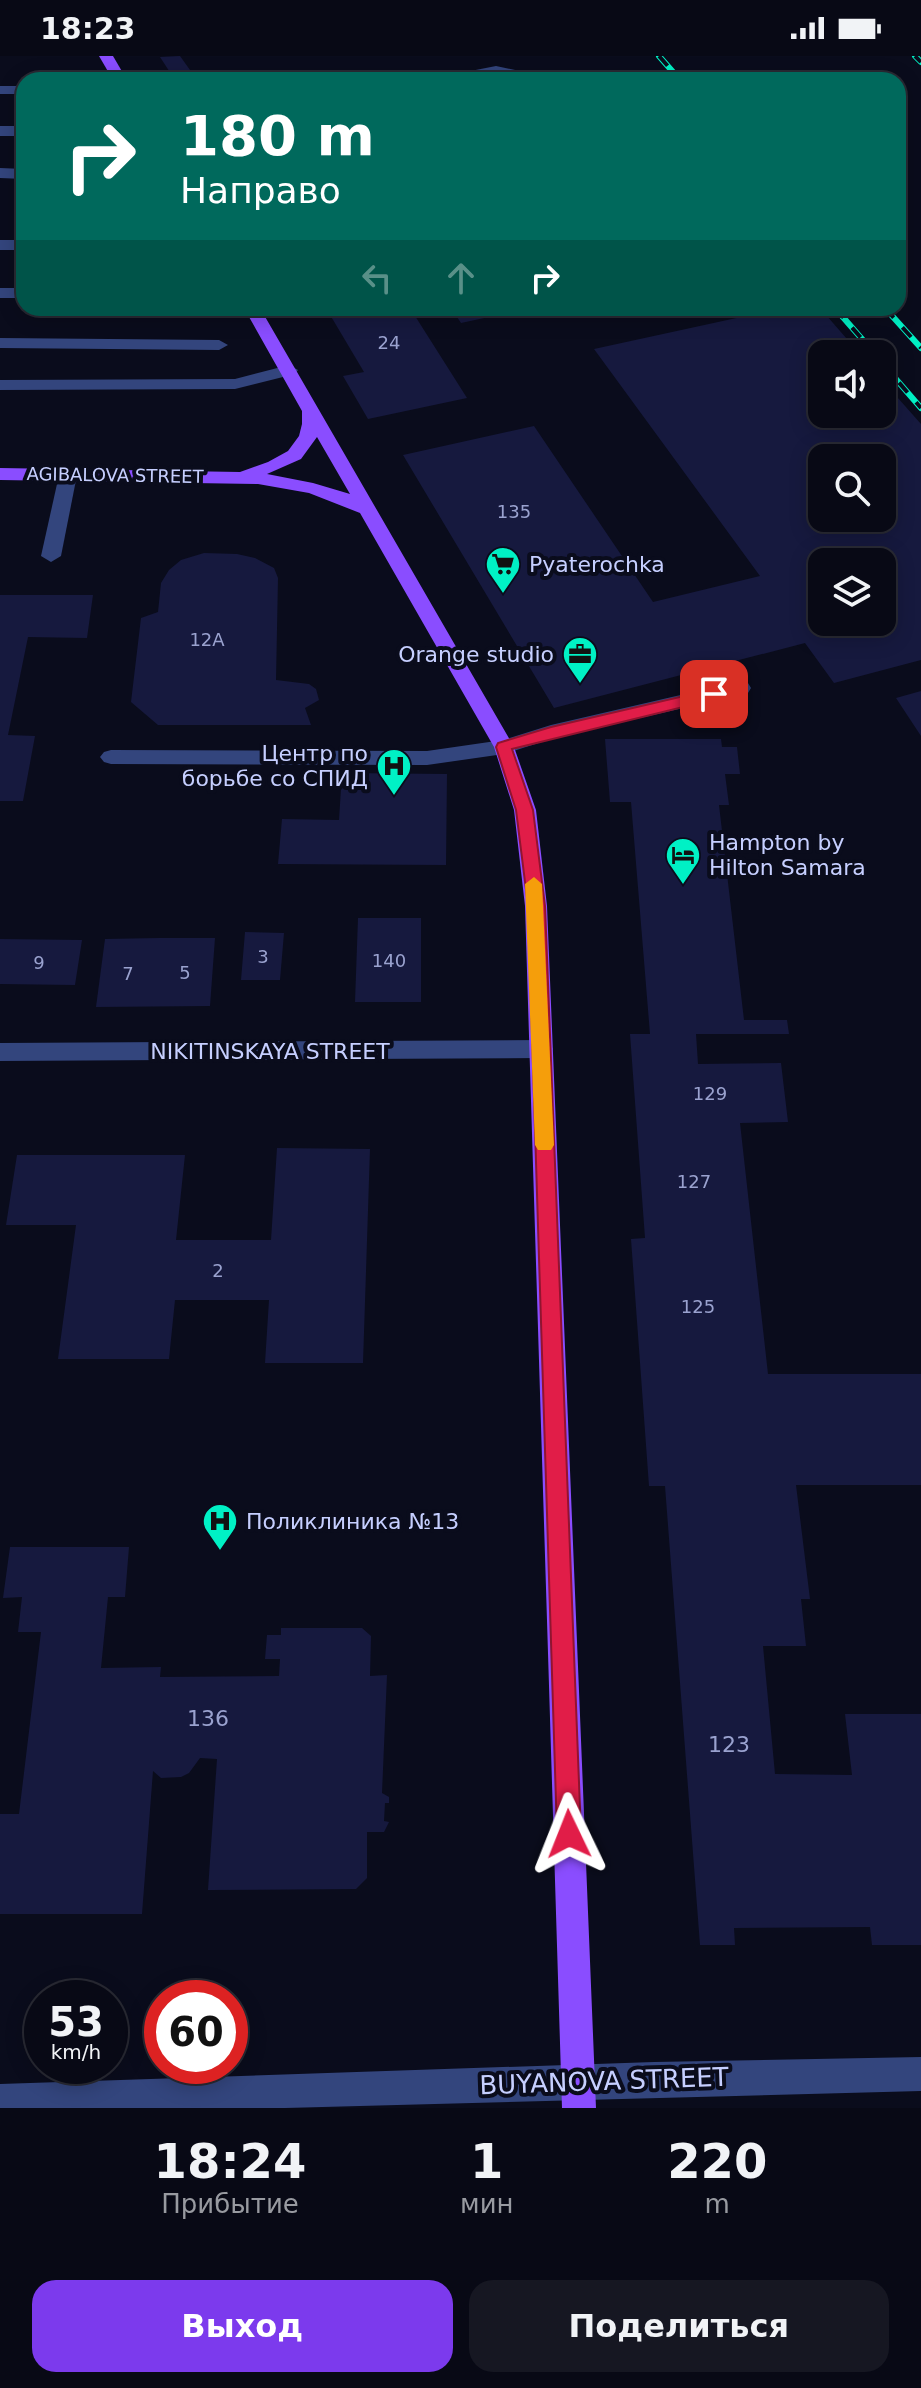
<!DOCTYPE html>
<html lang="ru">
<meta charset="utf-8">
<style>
body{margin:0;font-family:"DejaVu Sans",sans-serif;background:#161722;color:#f1f3f6;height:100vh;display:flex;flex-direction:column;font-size:30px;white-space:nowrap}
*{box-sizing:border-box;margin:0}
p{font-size:26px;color:#989aa0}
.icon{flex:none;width:44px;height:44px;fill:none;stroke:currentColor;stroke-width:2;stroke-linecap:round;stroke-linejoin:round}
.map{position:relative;height:2052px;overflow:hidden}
.details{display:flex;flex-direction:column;background:#080915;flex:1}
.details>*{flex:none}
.hud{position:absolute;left:16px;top:16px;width:890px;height:244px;border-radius:24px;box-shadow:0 4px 20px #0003,0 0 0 2px #292a34;background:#00695c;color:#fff;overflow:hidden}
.buttons{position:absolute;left:808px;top:284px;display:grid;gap:16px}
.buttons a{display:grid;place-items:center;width:88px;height:88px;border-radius:16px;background:#080915;box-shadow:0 4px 20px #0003,0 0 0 2px #292a34;font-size:40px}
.speed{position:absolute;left:24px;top:1924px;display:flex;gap:16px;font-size:40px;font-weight:700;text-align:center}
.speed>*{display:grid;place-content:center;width:104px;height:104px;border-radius:50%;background:#080915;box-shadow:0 4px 20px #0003,0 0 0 2px #292a34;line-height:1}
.speed small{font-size:20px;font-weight:400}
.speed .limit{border:12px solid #d22;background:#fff;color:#111}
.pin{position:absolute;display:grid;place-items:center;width:68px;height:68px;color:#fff;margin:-34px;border-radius:16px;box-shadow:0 4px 12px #0006}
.me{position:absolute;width:88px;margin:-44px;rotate:358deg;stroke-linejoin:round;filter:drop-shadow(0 0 6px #0008)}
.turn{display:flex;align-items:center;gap:28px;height:168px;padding:0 32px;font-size:36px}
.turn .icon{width:104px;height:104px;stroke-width:2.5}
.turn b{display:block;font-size:56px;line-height:68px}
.lanes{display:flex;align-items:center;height:76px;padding:0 32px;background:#0003;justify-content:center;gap:40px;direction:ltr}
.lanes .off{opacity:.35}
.eta{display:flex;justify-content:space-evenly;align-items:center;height:136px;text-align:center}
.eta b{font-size:48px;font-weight:800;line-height:56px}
.button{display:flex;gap:16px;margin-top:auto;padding:16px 32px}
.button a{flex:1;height:92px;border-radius:24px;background:#7c3aed;color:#fff;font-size:32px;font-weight:800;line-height:92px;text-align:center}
.button a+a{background:#161722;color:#f1f3f6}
.status{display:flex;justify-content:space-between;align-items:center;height:56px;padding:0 40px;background:#080915;direction:ltr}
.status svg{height:22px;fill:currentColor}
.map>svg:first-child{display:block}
</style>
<div class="status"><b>18:23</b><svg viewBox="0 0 49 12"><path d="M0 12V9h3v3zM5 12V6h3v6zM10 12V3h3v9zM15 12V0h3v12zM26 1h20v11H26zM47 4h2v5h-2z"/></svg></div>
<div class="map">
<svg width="921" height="2052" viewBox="0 0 921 2052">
<rect width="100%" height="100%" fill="#0a0c1c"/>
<g fill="#16193e" fill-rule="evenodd">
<polygon points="180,0 195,21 197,24 175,24 160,1"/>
<polygon points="326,252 410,252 467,342 368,363 343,320 364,316"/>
<polygon points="451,252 526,252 526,253 461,267"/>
<path d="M782,252H820L860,298H822V358H882V324L921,368V604L834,627L805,587L554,652L403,399L534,370L653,546L760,520L594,293ZM822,402H882V462H822ZM822,506H882V566H822Z"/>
<polygon points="204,497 237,498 255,502 274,512 278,522 276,624 309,628 316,633 319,644 305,652 311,669 158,669 131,646 141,562 158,556 161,527 169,514 181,504"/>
<polygon points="0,539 93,539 87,582 28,581 8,679 35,680 23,745 0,745"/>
<polygon points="921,635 921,680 896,642"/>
<polygon points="605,683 721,683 722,691 737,691 740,718 725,718 729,749 719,749 744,964 787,964 789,978 696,978 698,1008 781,1007 788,1066 740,1067 768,1318 921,1318 921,1429 796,1429 810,1543 801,1543 806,1590 763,1590 775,1718 852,1719 845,1658 921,1658 921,1889 872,1889 870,1871 734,1872 735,1889 700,1889 665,1430 649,1430 631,1183 645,1182 630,978 650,978 631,746 610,746"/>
<polygon points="342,717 447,718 446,809 278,808 282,763 339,764"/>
<polygon points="358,862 421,862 421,946 355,946"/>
<polygon points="245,876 284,877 280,924 241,924"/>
<polygon points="159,882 215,882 210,950 96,951 105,883"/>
<polygon points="0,883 82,884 75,929 0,928"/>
<polygon points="277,1092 370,1093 363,1307 265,1307 269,1244 175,1244 169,1303 58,1303 76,1169 6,1169 17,1099 185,1099 176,1184 271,1184"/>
<polygon points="10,1491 129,1491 125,1541 108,1541 101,1612 161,1611 160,1621 279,1620 280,1603 265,1603 267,1579 281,1579 281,1572 362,1572 371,1580 370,1620 387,1619 382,1737 389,1741 389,1747 385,1747 384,1765 389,1766 384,1776 367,1776 367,1822 356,1833 208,1834 217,1703 200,1702 189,1717 181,1721 161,1722 153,1715 142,1858 0,1858 0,1758 19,1758 41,1576 18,1576 22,1541 3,1542"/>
</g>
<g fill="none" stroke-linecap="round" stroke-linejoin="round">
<g fill="#33457d" fill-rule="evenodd">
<polygon points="496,10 520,15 525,24 511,24 496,18 468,24 438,24 445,20"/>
<rect x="0" y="30" width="24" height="8"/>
<rect x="0" y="70" width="24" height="10"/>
<polygon points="0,112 24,113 24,123 0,122"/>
<rect x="0" y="184" width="24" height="10"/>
<rect x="0" y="232" width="24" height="10"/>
<polygon points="0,282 219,284 228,289 219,294 0,292"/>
<polygon points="289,309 298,314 295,318 235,333 0,334 0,324 235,323"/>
<polygon points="68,413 77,419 61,500 51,506 41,500 59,419"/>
<polygon points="741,625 748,627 751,632 748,637 554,682 504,698 427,709 111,708 104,706 100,701 104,696 111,694 427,695 503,684 551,669"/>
<polygon points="541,984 549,986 553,993 549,1000 541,1002 0,1005 0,987"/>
<polygon points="921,2001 921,2035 285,2052 0,2052 0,2028 654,2006"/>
</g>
<g fill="#8a4dff" fill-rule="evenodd">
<polygon points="99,0 113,0 127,24 113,24"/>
<path d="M244,252H260L514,691L536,754L547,850L596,2052H562L525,850L514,754L494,691L360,457L309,437L258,428L0,424V412L240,416L268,406L288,395L299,380L302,368V355ZM317,381L350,438L313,427L267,418L301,403Z"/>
</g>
<g stroke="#00f1c5" stroke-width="6">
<g id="rail">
<polyline points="659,0 680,24"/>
<polyline points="915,0 921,6"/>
<polyline points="835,252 875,298"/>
<polyline points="885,252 921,292"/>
<polyline points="882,307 921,352"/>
</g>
</g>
<use href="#rail" stroke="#0a0c1c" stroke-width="4" stroke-dasharray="13" stroke-linecap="butt"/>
</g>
<polygon fill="#e11d48" stroke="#92132f" stroke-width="2" points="714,633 722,638 720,642 512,693 533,754 545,850 581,1778 577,1786 569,1790 561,1786 557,1778 528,850 516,754 496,691 498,687 551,671"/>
<polygon fill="#f59e0b" points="534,821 542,828 554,1089 551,1094 538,1094 535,1089 525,828"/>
<defs>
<g id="supermarket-pin" transform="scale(1.8)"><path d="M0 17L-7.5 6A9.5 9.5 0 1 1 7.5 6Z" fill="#00f1c5" stroke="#0a0c1c"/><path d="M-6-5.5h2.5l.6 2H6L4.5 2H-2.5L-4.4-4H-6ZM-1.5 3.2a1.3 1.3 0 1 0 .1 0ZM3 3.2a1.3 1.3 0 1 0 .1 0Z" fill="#111"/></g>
<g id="office-pin" transform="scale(1.8)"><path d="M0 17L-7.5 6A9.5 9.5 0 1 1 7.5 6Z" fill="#00f1c5" stroke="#0a0c1c"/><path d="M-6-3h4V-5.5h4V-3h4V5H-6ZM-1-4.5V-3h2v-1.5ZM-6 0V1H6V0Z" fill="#111"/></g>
<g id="hospital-pin" transform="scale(1.8)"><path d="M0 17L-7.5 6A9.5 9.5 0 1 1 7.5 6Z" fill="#00f1c5" stroke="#0a0c1c"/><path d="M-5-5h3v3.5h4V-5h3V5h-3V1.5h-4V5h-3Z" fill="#111"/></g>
<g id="hotel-pin" transform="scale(1.8)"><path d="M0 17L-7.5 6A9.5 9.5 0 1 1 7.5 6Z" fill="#00f1c5" stroke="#0a0c1c"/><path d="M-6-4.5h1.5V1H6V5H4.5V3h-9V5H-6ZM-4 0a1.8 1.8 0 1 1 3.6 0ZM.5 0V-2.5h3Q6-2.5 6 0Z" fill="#111"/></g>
</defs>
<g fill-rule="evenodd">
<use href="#supermarket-pin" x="503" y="508"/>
<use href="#office-pin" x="580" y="598"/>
<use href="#hospital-pin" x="394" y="710"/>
<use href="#hotel-pin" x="683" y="799"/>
<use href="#hospital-pin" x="220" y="1465"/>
</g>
<g text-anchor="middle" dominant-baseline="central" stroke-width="8" stroke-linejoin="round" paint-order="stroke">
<g font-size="18" fill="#9aa2cf">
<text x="389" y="286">24</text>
<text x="514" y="455">135</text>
<text x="207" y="583">12А</text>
<text x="263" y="900">3</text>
<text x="389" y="904">140</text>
<text x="39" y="906">9</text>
<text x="185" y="916">5</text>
<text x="128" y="917">7</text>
<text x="710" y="1037">129</text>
<text x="694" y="1125">127</text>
<text x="218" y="1214">2</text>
<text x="698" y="1250">125</text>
</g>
<g font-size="18" fill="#c6cfff" stroke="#0a0c1c">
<text transform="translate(115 419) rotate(1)">AGIBALOVA STREET</text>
</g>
<g font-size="22" fill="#c6cfff" stroke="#0a0c1c" text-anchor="start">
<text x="529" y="508">Pyaterochka</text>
<text x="554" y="598" text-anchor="end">Orange studio</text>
<text x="368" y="697" text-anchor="end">Центр по<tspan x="368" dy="25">борьбе со СПИД</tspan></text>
<text x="709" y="786">Hampton by<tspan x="709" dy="25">Hilton Samara</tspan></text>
<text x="246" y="1465">Поликлиника №13</text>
</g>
<g font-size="22" fill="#c6cfff" stroke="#0a0c1c">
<text x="270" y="995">NIKITINSKAYA STREET</text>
</g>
<g font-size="22" fill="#9aa2cf">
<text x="208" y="1662">136</text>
<text x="729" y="1688">123</text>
</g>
<g font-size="26" fill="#c6cfff" stroke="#0a0c1c">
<text transform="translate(604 2025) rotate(-2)">BUYANOVA STREET</text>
</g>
</g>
</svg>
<div class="buttons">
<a><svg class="icon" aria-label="sound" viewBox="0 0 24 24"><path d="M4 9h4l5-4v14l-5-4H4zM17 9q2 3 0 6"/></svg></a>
<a><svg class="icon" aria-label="search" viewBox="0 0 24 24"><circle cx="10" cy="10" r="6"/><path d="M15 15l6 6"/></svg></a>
<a><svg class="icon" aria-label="layers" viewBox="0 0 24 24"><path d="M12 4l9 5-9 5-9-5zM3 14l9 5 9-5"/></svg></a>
</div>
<div class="speed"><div>53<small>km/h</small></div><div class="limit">60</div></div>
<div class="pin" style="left:714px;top:638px;background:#d93025"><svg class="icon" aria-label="arrive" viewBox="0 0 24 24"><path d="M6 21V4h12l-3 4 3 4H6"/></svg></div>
<svg class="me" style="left:569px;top:1778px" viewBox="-20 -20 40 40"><path d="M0-17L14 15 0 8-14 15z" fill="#e11d48" stroke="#fff" stroke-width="4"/></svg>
<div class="hud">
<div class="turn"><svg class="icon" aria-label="right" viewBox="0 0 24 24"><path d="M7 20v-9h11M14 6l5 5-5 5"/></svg><div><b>180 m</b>Направо</div></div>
<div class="lanes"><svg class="icon off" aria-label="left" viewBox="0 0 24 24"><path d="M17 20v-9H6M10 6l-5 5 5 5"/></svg><svg class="icon off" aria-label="ahead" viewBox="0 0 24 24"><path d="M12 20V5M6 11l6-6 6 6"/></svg><svg class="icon" aria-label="right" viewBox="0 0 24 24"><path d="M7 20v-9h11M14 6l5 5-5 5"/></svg></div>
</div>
</div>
<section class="details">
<div class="eta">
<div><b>18:24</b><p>Прибытие</p></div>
<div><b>1</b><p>мин</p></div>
<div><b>220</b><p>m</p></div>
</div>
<div class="button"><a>Выход</a><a>Поделиться</a></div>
</section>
